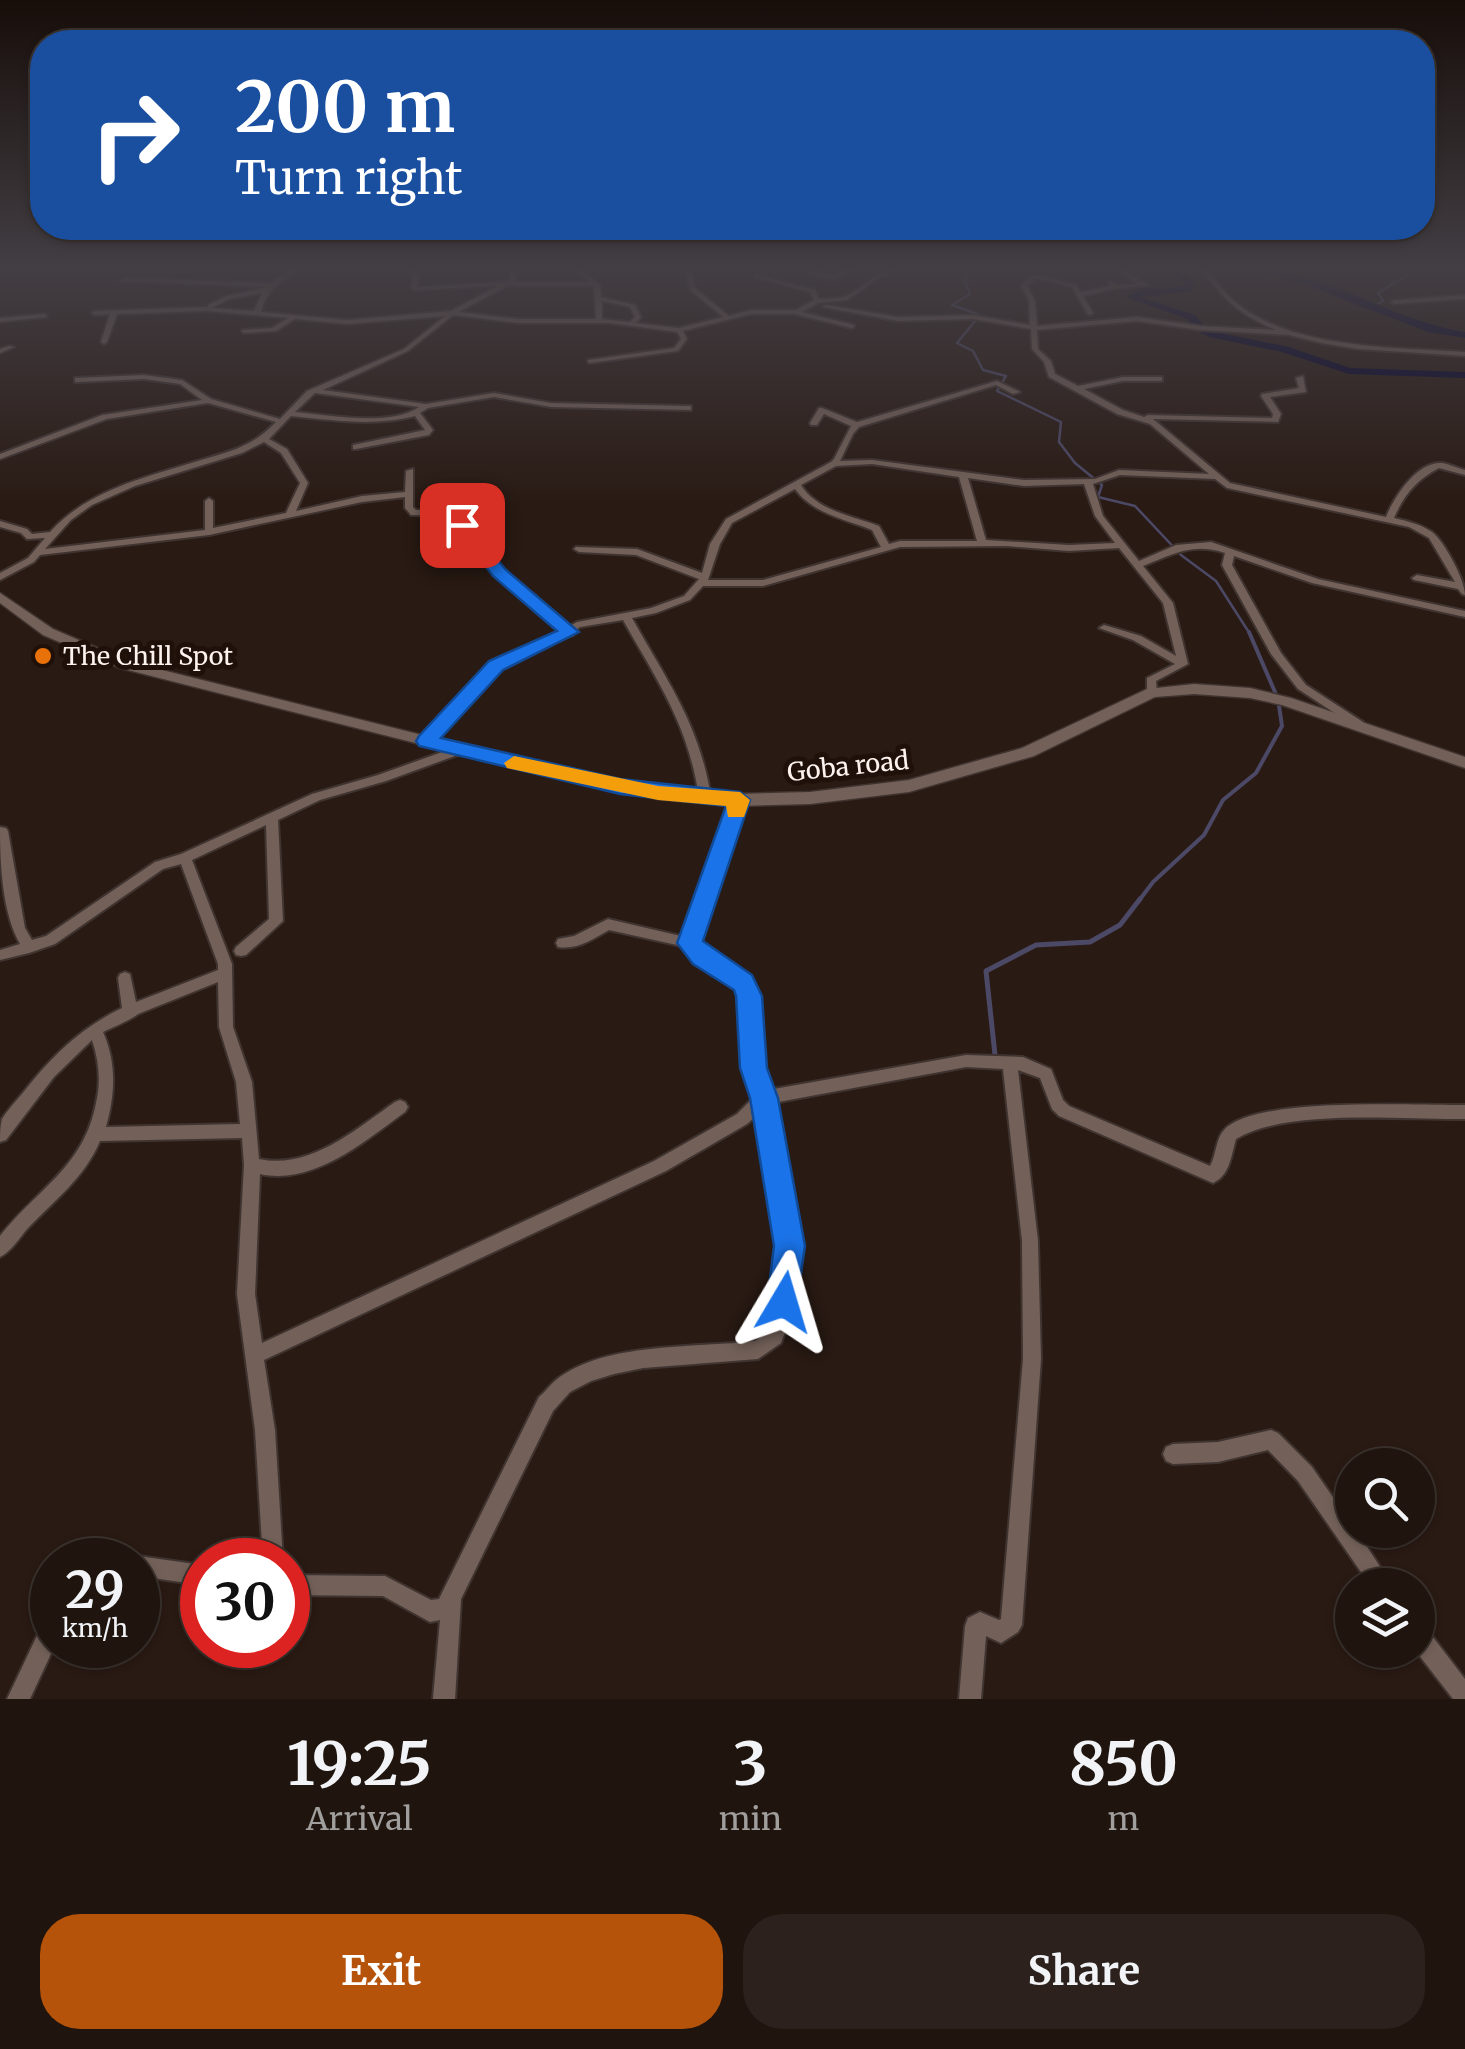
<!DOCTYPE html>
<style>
body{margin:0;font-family:Merriweather,serif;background:#2c211c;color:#f1f3f6;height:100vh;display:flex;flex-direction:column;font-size:38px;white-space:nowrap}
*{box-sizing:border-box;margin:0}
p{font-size:32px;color:#a19e9e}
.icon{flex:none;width:55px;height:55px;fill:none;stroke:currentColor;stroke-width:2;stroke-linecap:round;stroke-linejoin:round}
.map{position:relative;height:1699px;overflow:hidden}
.sheet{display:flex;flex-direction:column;background:#1f140e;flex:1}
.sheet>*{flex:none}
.banner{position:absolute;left:30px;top:30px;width:1405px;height:210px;border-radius:40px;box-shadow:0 2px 8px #0004,0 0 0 2px #3c332e;background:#1a4fa0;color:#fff;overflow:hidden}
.tools{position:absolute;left:1335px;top:1448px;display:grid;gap:20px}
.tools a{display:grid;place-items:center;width:100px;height:100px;border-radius:50%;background:#1f140e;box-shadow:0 2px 8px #0004,0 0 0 2px #3c332e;font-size:50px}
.speed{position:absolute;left:30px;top:1538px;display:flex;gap:20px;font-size:50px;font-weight:700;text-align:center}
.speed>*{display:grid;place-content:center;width:130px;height:130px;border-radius:50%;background:#1f140e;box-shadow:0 2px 8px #0004,0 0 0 2px #3c332e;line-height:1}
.speed small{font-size:25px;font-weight:400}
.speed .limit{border:15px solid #d22;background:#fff;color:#111}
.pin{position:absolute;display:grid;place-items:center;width:85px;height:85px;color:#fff;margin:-42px;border-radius:20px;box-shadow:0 5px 15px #0006}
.me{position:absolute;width:110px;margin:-55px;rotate:7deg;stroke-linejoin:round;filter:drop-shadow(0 0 8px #0008)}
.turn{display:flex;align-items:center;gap:35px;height:210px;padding:0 40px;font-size:45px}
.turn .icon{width:130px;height:130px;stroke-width:2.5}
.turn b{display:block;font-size:70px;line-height:85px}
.eta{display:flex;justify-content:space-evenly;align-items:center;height:170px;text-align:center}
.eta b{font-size:60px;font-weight:700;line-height:70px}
.button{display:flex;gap:20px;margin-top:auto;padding:20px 40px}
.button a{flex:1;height:115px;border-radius:40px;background:#b45309;color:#fff;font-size:40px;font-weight:700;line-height:115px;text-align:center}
.button a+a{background:#2c211c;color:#f1f3f6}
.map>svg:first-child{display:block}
</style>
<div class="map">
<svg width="1465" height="1699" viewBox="0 0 1465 1699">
<rect width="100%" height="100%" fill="#291a13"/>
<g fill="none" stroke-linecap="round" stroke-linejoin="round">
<g stroke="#4c4967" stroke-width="2.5">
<polyline points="979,268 964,279 970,294 952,305 980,315 957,343 973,351 983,370 1006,376 997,391 1061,422 1059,442 1075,463 1102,485 1098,497 1135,506 1181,555 1216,581 1250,634"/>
<polyline points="1375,306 1383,301 1378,293 1409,274 1404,268"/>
</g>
<polyline stroke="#4c4967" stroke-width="4" points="1138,902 1153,882 1204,835 1223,800 1256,773 1282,726 1278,699 1249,632"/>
<polyline stroke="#4c4967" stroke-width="5" points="995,1055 986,971 1036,945 1090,942 1120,925 1140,899"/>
<g fill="#00002d" fill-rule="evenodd">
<polygon points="1165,268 1176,268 1194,281 1192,291 1140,297 1195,315 1204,326 1216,332 1289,347 1350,368 1465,372 1465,378 1349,374 1282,352 1209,337 1196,330 1187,319 1126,297 1141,289 1184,286 1186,284"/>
<path d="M1248,268C1323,268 1391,321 1465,332V338L1428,332L1298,282Z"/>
</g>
<g stroke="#403431" stroke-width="4">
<g id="minor">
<path d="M292,268H300C282,281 266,290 261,312L347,320L451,311L497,286L414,290L411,288L413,278L407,268H413L419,278L417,287H421L504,282L510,279L509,268H515L516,280L514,282H590L573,268H580L600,285L601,297L635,305L641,317L636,323L679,328L723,317L690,290L685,268H691L695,288L729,316L751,310H796L814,300L810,292L755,277V275L815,290L819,299C827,298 837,299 844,297C867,288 874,268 904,268L879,278L847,300L818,303L802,312L854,325V327L852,328L794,314H751L683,331L687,339L678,351L590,363L588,362V360L674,348L681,339L677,332L609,323H519L453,315L408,351L323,390L426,404L494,393L551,403L688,406H691V410L551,407L494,397L428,408L420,413L433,430L429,435L356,449H353V445L425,430L415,416C374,427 332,420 291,416L269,439L287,449L308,483L296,511L362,496L405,492L406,471L413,469V507L416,510L456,511L502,571L568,627L577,622L651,608L684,596L699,579L636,555L579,552L574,549L576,547L637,549L702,573L710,544L726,519L831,462L834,459L851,426L824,414L817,425H811L810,423L819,408H822L857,422L997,381L1020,392L1013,394L996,385L859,427L853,434L840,461L872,460L1024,480L1095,479L1119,470L1209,474L1150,424L1117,414L1049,377L1044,362L1032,349L1031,329L973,319L898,321L823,307L826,305L898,317L973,315L1030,325L1029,301L1021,285L1034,275L1076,285L1081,292L1110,286L1108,283L1111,281L1116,285L1138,284L1112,268H1120L1148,285L1114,289L1083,296L1093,313L1090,315L1087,313L1072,287L1037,278L1027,285L1035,301L1037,326L1137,317L1200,326L1276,330C1239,314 1225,301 1201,269L1207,268C1213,277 1219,286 1226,293C1278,350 1394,347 1465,352V356L1358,349L1321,343L1289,335L1200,330L1137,321L1037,330L1038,349L1051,361L1055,374L1078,386L1123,377H1162V381H1123L1084,389L1123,410L1144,417L1148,415L1272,418L1273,414L1261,396L1262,394L1299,388L1296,378L1303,376L1306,392L1270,397L1281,414L1278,422L1153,419L1230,483L1386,517C1394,497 1417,461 1442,463C1449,464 1458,468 1465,470V475L1439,468C1416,480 1404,495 1394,518C1407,521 1420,524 1432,532C1444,541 1465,580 1465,595L1462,594L1458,589L1414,580L1412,578L1417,575L1455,582L1429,538L1409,527L1227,488L1215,479L1120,475L1093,484L1103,516L1139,561L1176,545L1211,542L1318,579L1465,611V617L1312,583L1234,556L1232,565L1281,653L1306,685L1363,722L1365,725L1359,729L1298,689L1271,654L1222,565L1225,553C1193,542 1173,554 1143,566L1173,603L1188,664L1156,681L1157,692L1152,695L1147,692V678L1175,664L1133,640L1099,628L1104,625L1141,636L1176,656L1163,603L1119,548L1069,551L1007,546L900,547L763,586H703L690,600L656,613L632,618C667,681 699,723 711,797L705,801L699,797C688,724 658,682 623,620L580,627L573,632V635L511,660L459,709L431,744H423L421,741L423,738L451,705L503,656L552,637L561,631L496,575L450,516L411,515L405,508V497L362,502L209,535L40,555L34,562L0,580V573L28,558L45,538L27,539L21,533L0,527V521L27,529L32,534L50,532C89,489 147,477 201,460C232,451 253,446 276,422L208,403L107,419L0,459V454L102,415L202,400L180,384L144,379L78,382H75V378L144,375L182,380L211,399L280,419L307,391L404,349L445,316L347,324L295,319L276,331L244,333L242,332V330L272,328L288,318L207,311L117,314L107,342L104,344L101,342L110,314L95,315L92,313L95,311L208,307V305L226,296L267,287L121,281L123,278L271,283ZM507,286H594L596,319H519L459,312ZM262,293L254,311L212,308L230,299ZM602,301L630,307L635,317L630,322L602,319ZM315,393L419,407C389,427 330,415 295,412ZM264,442L281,453L300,483L286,513L213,528V501L209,498L205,501V530L45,549L71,520L92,505L135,486L242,453ZM872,464L959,477L977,541H900L889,544L879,526C853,516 817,511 801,485L836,466ZM968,478L1024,486L1084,484L1095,516L1115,543L1069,545L986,540ZM795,489C813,514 845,519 872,530L881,547L763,580H708L720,544L732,523Z"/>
<path d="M822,268H833L818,273C837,276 845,268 863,268L833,279L806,274Z"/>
<polygon points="1461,268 1465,268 1465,272 1463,271"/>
<polygon points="1465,295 1465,299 1394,304 1391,302 1394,300"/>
<polygon points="44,314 47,316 46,317 0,322 0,318"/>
<polygon points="9,346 14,347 0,353 0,349"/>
<path d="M459,746L465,750L463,753L386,781L320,800L278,820L283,921L246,955L241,956L236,955L234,951L236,947L269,919L266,825L192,860L232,964L233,1027L252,1082L259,1159C310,1170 356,1129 395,1102L400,1100L405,1102L408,1107L405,1112C365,1141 313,1186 260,1174L255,1294L262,1343L654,1161L737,1114L755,1096L747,1072L745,1009L738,987L724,975L698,960L686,947L609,930C593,939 578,950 558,947L556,943L558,939L574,936L608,919L685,937L733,800L739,796L745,800L697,942C712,958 736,963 749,980C768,1005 755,1057 768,1090L966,1055L1023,1057L1051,1069L1063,1100L1069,1106L1210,1166C1216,1156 1216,1138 1224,1130C1254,1096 1418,1106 1465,1105V1119C1403,1120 1287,1108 1236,1139C1231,1156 1230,1175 1213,1183L1059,1116L1052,1109L1040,1078L1018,1070L1038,1241L1041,1359L1022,1625L1018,1632L1001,1643L986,1636L981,1699H959L965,1626L968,1618L980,1612L999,1620L1001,1619L1023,1359L1022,1241L1003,1069L966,1067L773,1103C789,1180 811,1267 781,1343L758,1359L643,1368L614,1374L591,1381L570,1392L553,1411L461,1599L455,1699H433L440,1620L430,1622L383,1596L288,1595V1575L385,1576L431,1600L439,1599L539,1397C545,1392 550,1385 556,1380C603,1342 696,1348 755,1341C759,1338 764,1336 767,1332C772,1325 773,1309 775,1301C784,1237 772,1175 759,1113L747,1124L666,1171L264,1360L275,1430L283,1560H263L255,1430L237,1294L244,1165L242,1138L100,1141C85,1177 54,1201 28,1228C19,1238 12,1251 0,1257V1236C37,1189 84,1167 96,1103C101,1082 99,1061 92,1040L54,1077L6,1140L0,1142C0,1134 0,1126 2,1119C7,1111 15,1102 22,1094C50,1058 80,1028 122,1008L118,978L120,974L125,972L130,974L136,1002L218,970V964L181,864L163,869L55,944L29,953L0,960V950L20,944C2,912 0,863 0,827L6,828L8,831L25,928L32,940L46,936L155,862L181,854L312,794L378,775ZM218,982L219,1027L236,1082L240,1124L106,1127C115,1094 117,1064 103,1032C113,1027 131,1020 138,1014Z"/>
<polygon points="1271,1430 1278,1433 1312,1467 1352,1525 1352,1530 1356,1530 1392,1585 1370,1585 1298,1481 1268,1450 1218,1462 1173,1464 1166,1461 1163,1454 1166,1447 1173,1444 1218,1442"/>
<polygon points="138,1556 202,1565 202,1585 138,1576 138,1560 130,1560"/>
<polygon points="52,1618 52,1645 55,1645 30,1699 7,1699 44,1621"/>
<polygon points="1418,1625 1426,1628 1465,1679 1465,1699 1453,1699 1415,1650 1418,1650"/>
</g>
</g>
<g stroke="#403431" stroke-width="3">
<polygon id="secondary" points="0,593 53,629 130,662 510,757 658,787 739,794 810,792 909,780 1022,748 1147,689 1194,684 1250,688 1291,698 1465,757 1465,768 1282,705 1250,698 1194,694 1155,697 1034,756 909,792 810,804 739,806 658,799 510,767 120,668 43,635 0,603"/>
</g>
<use href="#minor" fill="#736159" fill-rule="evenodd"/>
<use href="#secondary" fill="#736159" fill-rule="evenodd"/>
</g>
<linearGradient id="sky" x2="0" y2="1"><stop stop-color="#170e0a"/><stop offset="0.53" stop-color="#433e44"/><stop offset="1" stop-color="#433e44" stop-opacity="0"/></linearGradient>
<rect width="1465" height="506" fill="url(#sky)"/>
<polygon fill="#1a73e8" stroke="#114b97" stroke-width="2.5" points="457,522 468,522 505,569 579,632 503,670 441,738 620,779 740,792 750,800 703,941 752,975 762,996 767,1068 778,1098 805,1246 795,1314 784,1319 772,1314 767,1302 774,1246 750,1098 740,1068 736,996 734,990 693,964 677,943 726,806 620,794 419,746 416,741 419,736 489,661 557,631 493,576 454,525"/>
<polygon fill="#f59e0b" points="514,756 658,786 740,792 750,800 744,817 728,817 726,806 658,800 507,768 504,763"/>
<circle fill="#e8710a" stroke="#1f110a" stroke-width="4" cx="43" cy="656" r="10"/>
<g text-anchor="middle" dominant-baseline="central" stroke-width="10" stroke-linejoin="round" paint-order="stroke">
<g font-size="25" fill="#fdf2ee" stroke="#1f110a" text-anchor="start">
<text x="63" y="656">The Chill Spot</text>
</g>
<g font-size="25" fill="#fdf2ee" stroke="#1f110a">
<text transform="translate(848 766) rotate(-6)">Goba road</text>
</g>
</g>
</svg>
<div class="tools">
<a><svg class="icon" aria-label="search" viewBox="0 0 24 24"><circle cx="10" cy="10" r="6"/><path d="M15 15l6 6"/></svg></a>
<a><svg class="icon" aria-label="layers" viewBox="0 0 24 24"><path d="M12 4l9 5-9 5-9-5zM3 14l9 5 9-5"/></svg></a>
</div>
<div class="speed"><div>29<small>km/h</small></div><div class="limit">30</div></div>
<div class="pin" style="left:462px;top:525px;background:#d93025"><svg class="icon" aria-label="arrive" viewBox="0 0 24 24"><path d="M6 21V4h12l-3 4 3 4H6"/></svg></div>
<svg class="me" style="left:784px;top:1302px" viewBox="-20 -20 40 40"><path d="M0-17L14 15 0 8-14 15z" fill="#1a73e8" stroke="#fff" stroke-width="4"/></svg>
<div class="banner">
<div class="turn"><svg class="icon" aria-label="right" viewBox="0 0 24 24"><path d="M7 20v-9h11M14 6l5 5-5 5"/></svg><div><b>200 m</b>Turn right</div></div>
</div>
</div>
<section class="sheet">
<div class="eta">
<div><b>19:25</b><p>Arrival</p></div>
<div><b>3</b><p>min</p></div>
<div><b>850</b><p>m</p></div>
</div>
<div class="button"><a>Exit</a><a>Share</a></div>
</section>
